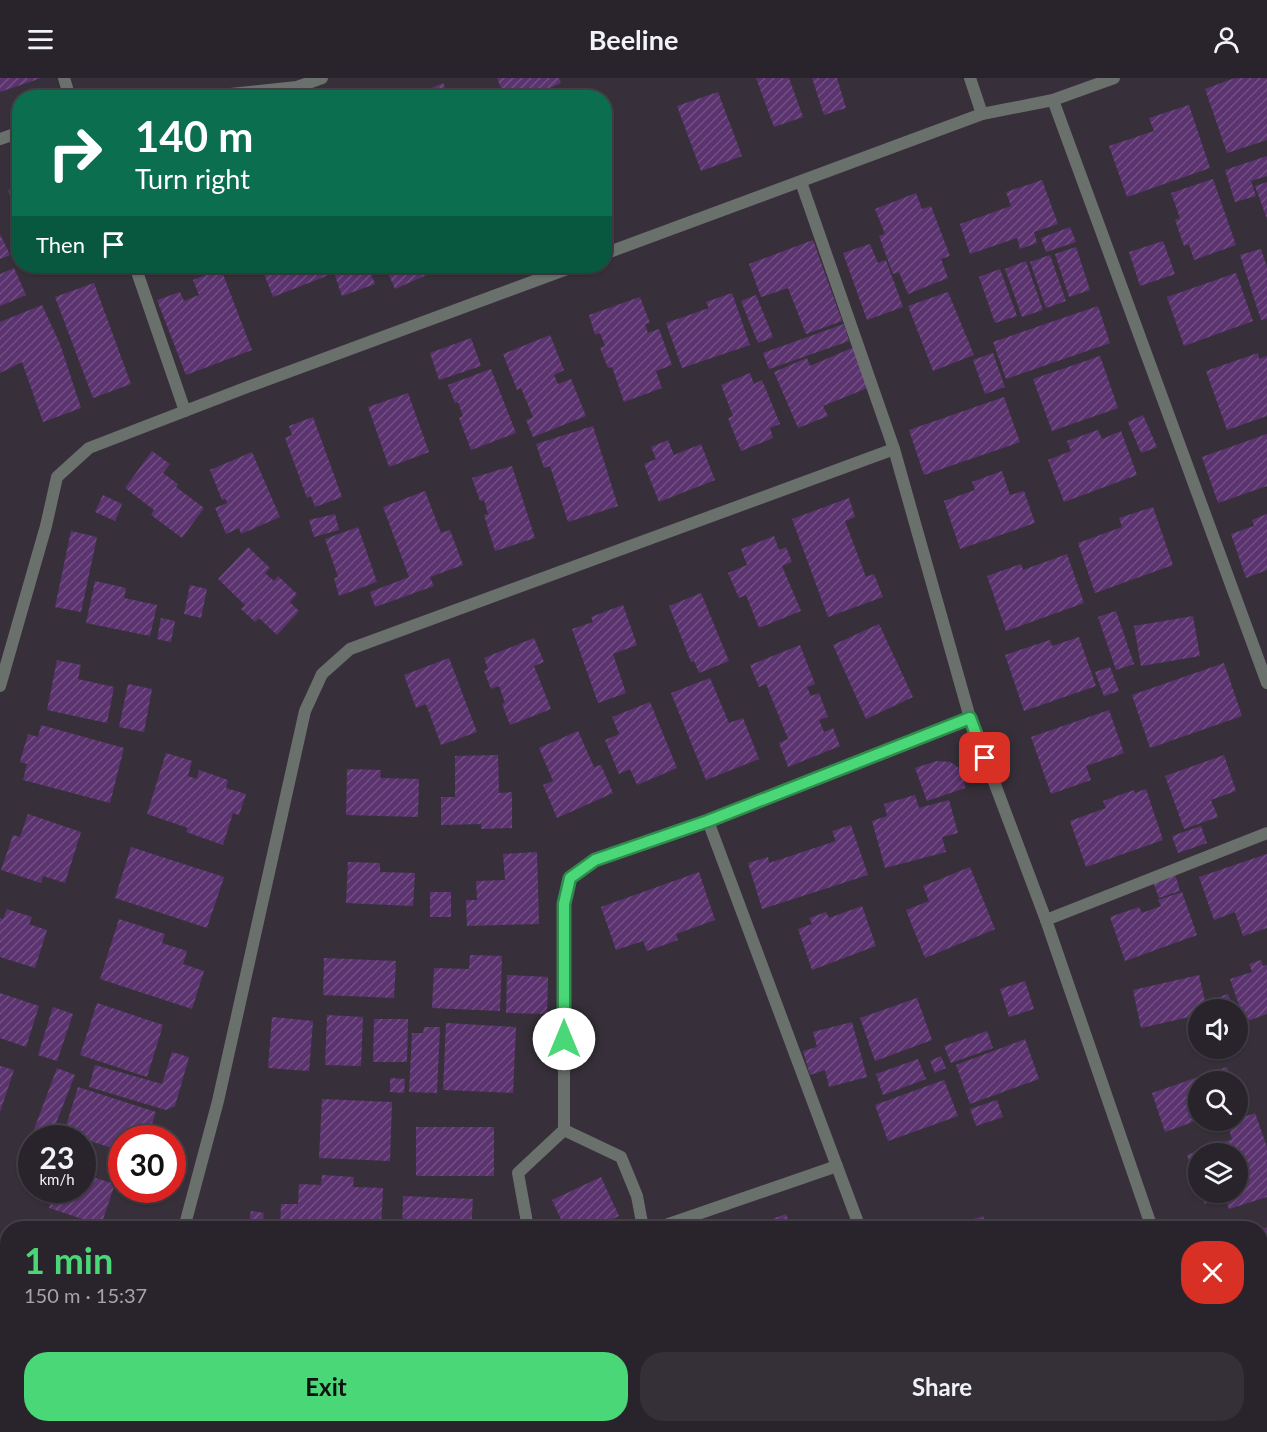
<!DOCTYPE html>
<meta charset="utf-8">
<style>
body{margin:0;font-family:Lato,sans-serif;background:#353038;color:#f1f3f6;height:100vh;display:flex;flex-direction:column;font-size:22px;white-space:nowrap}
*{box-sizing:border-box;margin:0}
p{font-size:20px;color:#a5a4a9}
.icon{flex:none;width:33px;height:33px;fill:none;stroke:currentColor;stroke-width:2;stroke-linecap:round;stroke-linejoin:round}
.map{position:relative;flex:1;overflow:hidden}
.sheet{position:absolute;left:0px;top:1143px;width:1268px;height:212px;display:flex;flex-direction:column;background:#29242c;border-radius:24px 24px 0 0;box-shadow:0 2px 4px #0004,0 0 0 2px #454148}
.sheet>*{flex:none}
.guide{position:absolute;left:12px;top:12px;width:600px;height:183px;border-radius:24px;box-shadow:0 2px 4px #0004,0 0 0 2px #454148;background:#0b6e4f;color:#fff;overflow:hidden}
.tools{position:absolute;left:1188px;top:921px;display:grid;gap:12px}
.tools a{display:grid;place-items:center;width:60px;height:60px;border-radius:50%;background:#29242c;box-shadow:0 2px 4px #0004,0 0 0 2px #454148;font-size:30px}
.speed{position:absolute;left:18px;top:1047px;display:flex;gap:12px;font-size:30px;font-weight:700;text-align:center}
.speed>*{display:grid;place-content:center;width:78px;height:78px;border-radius:50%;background:#29242c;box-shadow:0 2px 4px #0004,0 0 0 2px #454148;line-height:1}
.speed small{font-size:15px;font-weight:400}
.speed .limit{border:9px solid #d22;background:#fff;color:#111}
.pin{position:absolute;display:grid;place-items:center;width:51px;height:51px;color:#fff;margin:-26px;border-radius:12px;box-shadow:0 3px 9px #0006}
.me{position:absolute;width:66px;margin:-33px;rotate:0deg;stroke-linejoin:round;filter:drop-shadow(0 0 4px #0008)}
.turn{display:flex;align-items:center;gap:21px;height:126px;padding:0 24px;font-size:27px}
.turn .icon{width:78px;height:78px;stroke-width:2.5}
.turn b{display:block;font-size:42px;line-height:51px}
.then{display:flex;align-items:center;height:57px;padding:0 24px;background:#0003;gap:12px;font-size:22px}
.round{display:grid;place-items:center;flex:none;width:63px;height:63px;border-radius:24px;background:#353038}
.overview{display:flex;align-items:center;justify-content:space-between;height:102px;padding:0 24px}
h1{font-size:36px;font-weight:700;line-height:45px;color:#4ad777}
.cta{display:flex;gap:12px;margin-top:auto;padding:12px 24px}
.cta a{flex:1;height:69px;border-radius:24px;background:#4ad777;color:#111;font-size:24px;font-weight:700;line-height:69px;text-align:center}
.cta a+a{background:#353038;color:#f1f3f6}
header{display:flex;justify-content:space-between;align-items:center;height:78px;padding:0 24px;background:#29242c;font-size:27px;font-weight:700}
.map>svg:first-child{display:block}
</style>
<header><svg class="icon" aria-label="menu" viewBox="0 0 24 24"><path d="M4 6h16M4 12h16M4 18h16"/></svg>Beeline<svg class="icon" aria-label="person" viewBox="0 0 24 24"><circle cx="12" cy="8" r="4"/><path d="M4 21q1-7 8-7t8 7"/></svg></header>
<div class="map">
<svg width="1267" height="1354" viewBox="0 0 1267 1354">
<defs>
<pattern id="building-hatch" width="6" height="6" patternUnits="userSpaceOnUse" patternTransform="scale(1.5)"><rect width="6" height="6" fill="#5b336f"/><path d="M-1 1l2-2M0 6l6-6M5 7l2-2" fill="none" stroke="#725084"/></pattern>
</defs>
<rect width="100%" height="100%" fill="#37303a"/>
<g fill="url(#building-hatch)">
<polygon points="0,0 41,0 0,14"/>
<polygon points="497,0 559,0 561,5 527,20 505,20"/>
<polygon points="756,0 789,0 803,39 774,49"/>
<polygon points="812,0 837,0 846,30 824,37"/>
<polygon points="1235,0 1267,0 1267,62 1227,75 1205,11"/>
<polygon points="443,5 449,20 409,20"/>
<polygon points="718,14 742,78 701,93 677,28"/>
<polygon points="1189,27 1210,90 1127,119 1109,68 1154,53 1149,40"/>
<polygon points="1267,78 1267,98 1251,103 1256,118 1235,124 1225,92"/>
<polygon points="1213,101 1236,167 1194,182 1189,166 1184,168 1175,142 1180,140 1171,115"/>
<polygon points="1042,102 1058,146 1034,154 1037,165 1020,171 1017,160 970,176 960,146 1011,128 1006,114"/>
<polygon points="1267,104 1267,141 1255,108"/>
<polygon points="20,107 20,142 19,142 8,112"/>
<polygon points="916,115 922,131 931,128 950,178 941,181 948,200 908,216 899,194 893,196 879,158 885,156 875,131"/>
<polygon points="1070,149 1076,164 1046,174 1041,160"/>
<polygon points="0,156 10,177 0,181"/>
<polygon points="813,162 842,243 806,256 788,210 761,219 749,186"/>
<polygon points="1163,163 1175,196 1140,208 1129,174"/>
<polygon points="870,166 878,185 886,182 903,229 867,242 843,175"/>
<polygon points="1076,169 1090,212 1069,219 1055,176"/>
<polygon points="1261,171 1267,189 1267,241 1261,242 1240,177"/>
<polygon points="1050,177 1066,223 1046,230 1030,184"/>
<polygon points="1026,183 1043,232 1022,239 1005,191"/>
<polygon points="37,188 65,188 40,197"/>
<polygon points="261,188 368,188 375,206 342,218 334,195 273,219"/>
<polygon points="385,188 430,188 433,194 395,211"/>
<polygon points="14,190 26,217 0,228 0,196"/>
<polygon points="221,191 252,272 186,297 157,222 180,214 184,223 199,217 193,202"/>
<polygon points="1000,191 1017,238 995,245 979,199"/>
<polygon points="1236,195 1253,243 1184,268 1167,219"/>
<polygon points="94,205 131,306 93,320 55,219"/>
<polygon points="948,214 974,277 933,293 908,228"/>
<polygon points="732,215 750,267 682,290 666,245 709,230 706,224"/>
<polygon points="756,217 773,259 758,265 741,223"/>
<polygon points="640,219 650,245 645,246 648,255 659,251 672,287 656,293 662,310 624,324 612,289 608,290 600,270 605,268 600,255 595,257 589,237"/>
<polygon points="42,227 60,266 81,330 43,344 22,284 0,295 0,244"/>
<polygon points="1098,228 1110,265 1006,301 993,264"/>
<polygon points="844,246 849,263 769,291 763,275"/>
<polygon points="550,257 564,292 554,297 558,306 571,301 586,338 533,359 526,342 533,339 521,310 517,312 503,276"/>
<polygon points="471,260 481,288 439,302 430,275"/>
<polygon points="854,269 870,309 823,328 828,338 798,350 774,294 807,280 810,288"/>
<polygon points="993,275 1005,309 985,316 973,282"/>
<polygon points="1258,275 1259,281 1267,278 1267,338 1227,352 1206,293"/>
<polygon points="1100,278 1118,330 1052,353 1033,301"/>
<polygon points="491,291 516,355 471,372 459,340 463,338 458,324 455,325 448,307"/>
<polygon points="750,295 754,306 762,302 780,346 770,350 773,360 741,373 728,340 733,338 721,307"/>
<polygon points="408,315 429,374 389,389 368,329"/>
<polygon points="1004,319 1020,364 924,397 909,352"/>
<polygon points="1143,337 1157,369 1141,375 1128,344"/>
<polygon points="313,339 342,419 315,429 311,418 307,420 285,360 292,357 289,348"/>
<polygon points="593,348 618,428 568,444 550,388 544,390 536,366"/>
<polygon points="1098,352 1102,361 1121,353 1137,397 1064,424 1048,382 1071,373 1067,363"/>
<polygon points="1267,356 1267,408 1218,425 1202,379"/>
<polygon points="668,362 674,377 701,366 715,402 659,424 644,386 656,381 651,369"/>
<polygon points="152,373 170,386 163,395 178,406 176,409 204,430 182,460 151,437 154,432 125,410"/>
<polygon points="252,374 280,439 241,456 239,450 226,456 215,430 227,425 226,421 222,422 210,392"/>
<polygon points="512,388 535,460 495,473 484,437 488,436 484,422 480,423 472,400"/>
<polygon points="1002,393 1010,417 1024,413 1035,445 960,471 944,423 975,412 972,404"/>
<polygon points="425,413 441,455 450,452 463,487 430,499 434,508 375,529 370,514 409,499 383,429"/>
<polygon points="103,417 122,426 115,443 95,434"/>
<polygon points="849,420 855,439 845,443 866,499 874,496 883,519 828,539 792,441"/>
<polygon points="1153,429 1173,487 1095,515 1078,465 1122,449 1119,440"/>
<polygon points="335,436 339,452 314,459 309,442"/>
<polygon points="1267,436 1267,492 1246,500 1231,456 1254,448 1252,442"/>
<polygon points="358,449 377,504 339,518 334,500 338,499 325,461"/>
<polygon points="71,453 97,459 81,534 55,529"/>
<polygon points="774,458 779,472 786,469 792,484 782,488 801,533 759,550 746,517 739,520 728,495 747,487 741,471"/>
<polygon points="248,469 270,490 265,495 274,503 278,498 297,516 290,524 299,533 277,557 259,540 255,544 241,531 245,527 218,501"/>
<polygon points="1067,476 1084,525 1006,553 987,498 1021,486 1023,492"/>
<polygon points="95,503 126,510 124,520 157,527 150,558 86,545"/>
<polygon points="190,507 207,511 201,540 184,536"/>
<polygon points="701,515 729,583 699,595 694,583 691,584 669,528"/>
<polygon points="623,527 637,567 613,576 626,615 598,625 572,551 593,544 591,539"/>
<polygon points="1116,533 1134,586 1116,592 1098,539"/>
<polygon points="1193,538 1200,578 1141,588 1134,548"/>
<polygon points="161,540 175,543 171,564 157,561"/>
<polygon points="879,546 913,619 866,641 833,567"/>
<polygon points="1079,559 1096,608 1024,633 1005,577 1050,562 1052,568"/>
<polygon points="534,560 544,584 534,588 551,631 510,647 502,626 505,625 499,608 491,611 484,593 488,591 484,580"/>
<polygon points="800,567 815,606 807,609 811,618 819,615 828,639 819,642 824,654 833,650 840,668 788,689 779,665 788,661 766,606 759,609 750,587"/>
<polygon points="449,580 477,654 441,667 426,626 416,630 404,597"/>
<polygon points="57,582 81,587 78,601 114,609 107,645 47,632"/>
<polygon points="1224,585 1242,638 1150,670 1132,617"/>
<polygon points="1110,589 1119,613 1104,618 1095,594"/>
<polygon points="710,600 729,645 743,640 759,681 706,702 671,615"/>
<polygon points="128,606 152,611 144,654 119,649"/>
<polygon points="650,624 677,690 637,707 630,691 619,696 605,662 619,656 612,639"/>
<polygon points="1109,632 1124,675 1086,688 1091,702 1051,716 1031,659"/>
<polygon points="41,647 124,670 110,725 23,702 27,686 20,684 28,656 38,659"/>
<polygon points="578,653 594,689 601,687 613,715 557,740 543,707 553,703 539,670"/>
<polygon points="166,675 192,683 188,698 197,701 199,692 228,702 226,710 246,716 239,737 233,735 223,767 186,754 188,750 147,736"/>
<polygon points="498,677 499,715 512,714 512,750 481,751 481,746 441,747 441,719 455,719 455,678"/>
<polygon points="1224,677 1236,713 1211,722 1218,739 1184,751 1165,698"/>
<polygon points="937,683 950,684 958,689 964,702 965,710 927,723 915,690"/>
<polygon points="347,691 381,692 380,700 419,701 418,739 346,737"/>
<polygon points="1146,711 1163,762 1086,789 1070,743 1106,730 1103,723 1134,712 1135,715"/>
<polygon points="915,717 919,730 949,722 958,755 942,759 946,774 885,790 872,743 887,738 884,726"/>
<polygon points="28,736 81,754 65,805 43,798 41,805 1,792 13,757 20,759"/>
<polygon points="851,747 868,797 762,831 748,785 768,779 769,785 836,763 832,753"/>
<polygon points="1201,748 1207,765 1178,775 1172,758"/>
<polygon points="131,769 224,799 207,850 115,820"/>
<polygon points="537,774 539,846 467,848 466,822 477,822 476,803 505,802 503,776"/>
<polygon points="1267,776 1267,850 1243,858 1235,834 1214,842 1199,799"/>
<polygon points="348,784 380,785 380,794 415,795 413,828 346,825"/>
<polygon points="970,789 995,851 925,880 906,832 929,823 923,808"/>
<polygon points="699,794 715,842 676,856 678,862 647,873 643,863 616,872 601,829"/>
<polygon points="1175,796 1180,813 1159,820 1153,804"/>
<rect x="430" y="814" width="21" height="25"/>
<polygon points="1182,814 1197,857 1125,883 1110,839 1139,829 1142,835 1161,828 1158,822"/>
<polygon points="862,828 876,868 812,892 798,851 812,846 809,840 826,834 829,840"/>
<polygon points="7,831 32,839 29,846 47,852 35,890 0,879 0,840 3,841"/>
<polygon points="119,841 165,856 162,865 187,873 183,886 204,893 192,931 100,901"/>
<polygon points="470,877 502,878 500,933 432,930 434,890 469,891"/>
<polygon points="324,880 396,883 394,920 323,917"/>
<polygon points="1261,882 1263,888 1267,887 1267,936 1245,944 1230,901 1252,894 1249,886"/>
<polygon points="507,897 548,899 547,936 506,935"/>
<polygon points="1199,897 1207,932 1198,932 1198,937 1141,950 1133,912"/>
<polygon points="1025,903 1034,931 1009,939 1000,911"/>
<polygon points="0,915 39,928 26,969 0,960"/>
<polygon points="1228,916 1233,932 1214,932 1211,922"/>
<polygon points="917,920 932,962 875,983 860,940"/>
<polygon points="97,925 163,947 147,999 80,977"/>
<polygon points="53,929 73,936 57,983 38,977"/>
<polygon points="327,937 363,939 361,988 325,987"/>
<polygon points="272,939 313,943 309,993 268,990"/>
<polygon points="374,941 408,941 407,984 373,984"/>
<polygon points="852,944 867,999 829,1009 825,992 810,997 803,973 817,969 813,954"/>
<polygon points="446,945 516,949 513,1015 443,1012"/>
<polygon points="424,949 440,949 437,1015 409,1014 412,955 423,955"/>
<polygon points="987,953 993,970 951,985 944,968"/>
<polygon points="1025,961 1039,1001 970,1026 956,987"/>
<polygon points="172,974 189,979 175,1028 166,1032 89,1009 95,987 162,1006"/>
<polygon points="941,978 946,990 935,995 930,983"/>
<polygon points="918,981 926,1001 883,1017 876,996"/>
<polygon points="0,988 14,992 0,1034"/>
<polygon points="1227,989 1232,1004 1198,1004 1198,1042 1165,1054 1152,1015"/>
<polygon points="57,990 75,997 50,1060 33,1054"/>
<polygon points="390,1000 405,1001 404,1015 390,1014"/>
<polygon points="944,1002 958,1038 888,1063 875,1027"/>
<polygon points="78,1009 156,1034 147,1060 122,1060 122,1073 64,1055"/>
<polygon points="322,1021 392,1024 390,1083 319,1080"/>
<polygon points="997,1022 1003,1039 976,1048 970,1031"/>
<polygon points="1255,1035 1267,1069 1267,1119 1229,1131 1225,1119 1204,1126 1200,1114 1238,1114 1238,1076 1198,1076 1198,1108 1187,1077 1232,1061 1227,1045 1238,1042 1238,1041"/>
<rect x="416" y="1049" width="78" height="49"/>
<polygon points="82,1096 115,1106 101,1147 49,1130 55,1112 82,1112"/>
<polygon points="322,1097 354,1099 353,1109 383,1110 381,1150 280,1150 281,1126 298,1126 299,1106 321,1107"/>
<polygon points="601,1099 619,1138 593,1150 565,1150 552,1122"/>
<polygon points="403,1118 473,1121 471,1150 402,1150"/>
<polygon points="251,1133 264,1135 262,1147 249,1145"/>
<polygon points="786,1136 791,1150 749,1150"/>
<polygon points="983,1138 987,1150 947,1150"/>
<polygon points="1267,1149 1267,1190 1260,1193 1260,1152"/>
<polygon points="1,1208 8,1209 8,1243 0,1242"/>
<polygon points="1267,1265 1267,1299 1260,1301 1260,1267"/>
<rect x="0" y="1301" width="8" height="45"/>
<polygon points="29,1347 71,1347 71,1354 23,1354 23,1351 29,1352"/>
<polygon points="114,1347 130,1347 130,1354 115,1354"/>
<polygon points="214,1347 239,1347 240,1354 214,1354"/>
<polygon points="425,1347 462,1347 462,1348 444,1351 444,1353 465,1349 466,1354 426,1354"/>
<polygon points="565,1347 620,1347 622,1354 547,1354"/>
<polygon points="761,1347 803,1347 806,1354 763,1354"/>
<polygon points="817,1347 874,1347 856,1354 819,1354"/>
<polygon points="991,1347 1080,1347 1082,1352 1075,1354 993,1354"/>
<polygon points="1155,1347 1184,1347 1186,1354 1136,1354"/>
<rect x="135" y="1350" width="50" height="4"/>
</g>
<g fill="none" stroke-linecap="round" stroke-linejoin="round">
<g stroke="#6a706b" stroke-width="12">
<polyline points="64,0 70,20"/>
<polyline points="970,0 982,36"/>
<polyline points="213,20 221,17 297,9 322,0"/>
<polyline points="1053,22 1267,605"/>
<polyline points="0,61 20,54"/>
<polyline points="801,104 894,371 970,640 1046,842 1152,1150"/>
<polyline points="604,176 982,36 1053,22 1114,0"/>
<polyline points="135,188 185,333"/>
<polyline points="0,608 46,448 57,399 89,370 250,308 575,188"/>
<polyline points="708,743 860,1150"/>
<polyline points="1046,842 1267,755"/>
<polyline points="564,1052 621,1079 637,1118 643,1150"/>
<polyline points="184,1150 218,1023 305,633 322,596 350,571 894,371"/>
<polyline points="528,1150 518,1095 564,1052 564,826 570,800 595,782 708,743 970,640"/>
<polyline points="657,1150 837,1088"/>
<polyline points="0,1177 8,1180"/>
<polyline points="513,1347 516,1354"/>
<polyline points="704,1347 707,1354"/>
<polyline points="938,1347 941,1354"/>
<polyline points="1221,1347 1224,1354"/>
<polyline points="94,1354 94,1347"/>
</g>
</g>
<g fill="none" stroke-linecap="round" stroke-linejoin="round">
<g stroke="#308c4d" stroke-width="15">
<polyline id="route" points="564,961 564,826 570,800 595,782 708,743 970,640 985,680"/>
</g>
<use href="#route" stroke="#4ad777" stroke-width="10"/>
</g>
</svg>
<div class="tools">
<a><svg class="icon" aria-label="sound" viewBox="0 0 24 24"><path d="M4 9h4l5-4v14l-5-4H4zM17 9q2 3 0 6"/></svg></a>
<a><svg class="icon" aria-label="search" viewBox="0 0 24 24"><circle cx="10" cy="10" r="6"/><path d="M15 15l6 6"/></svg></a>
<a><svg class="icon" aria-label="layers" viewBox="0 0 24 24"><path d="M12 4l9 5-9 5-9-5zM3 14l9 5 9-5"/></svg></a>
</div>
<div class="speed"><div>23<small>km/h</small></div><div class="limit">30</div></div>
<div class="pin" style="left:985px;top:680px;background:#d93025"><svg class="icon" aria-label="arrive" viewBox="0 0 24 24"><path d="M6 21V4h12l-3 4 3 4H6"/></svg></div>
<svg class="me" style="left:564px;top:961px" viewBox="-20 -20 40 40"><circle r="19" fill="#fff"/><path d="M0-13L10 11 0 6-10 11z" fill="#4ad777"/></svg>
<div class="guide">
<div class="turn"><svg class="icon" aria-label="right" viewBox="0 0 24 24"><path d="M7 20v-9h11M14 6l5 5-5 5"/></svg><div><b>140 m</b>Turn right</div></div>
<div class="then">Then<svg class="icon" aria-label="arrive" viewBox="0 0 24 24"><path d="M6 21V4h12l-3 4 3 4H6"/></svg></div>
</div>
<section class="sheet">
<div class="overview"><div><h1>1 min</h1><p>150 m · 15:37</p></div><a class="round" style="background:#d93025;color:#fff"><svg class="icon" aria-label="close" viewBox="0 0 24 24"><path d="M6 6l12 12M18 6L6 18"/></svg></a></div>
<div class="cta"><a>Exit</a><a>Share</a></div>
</section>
</div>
